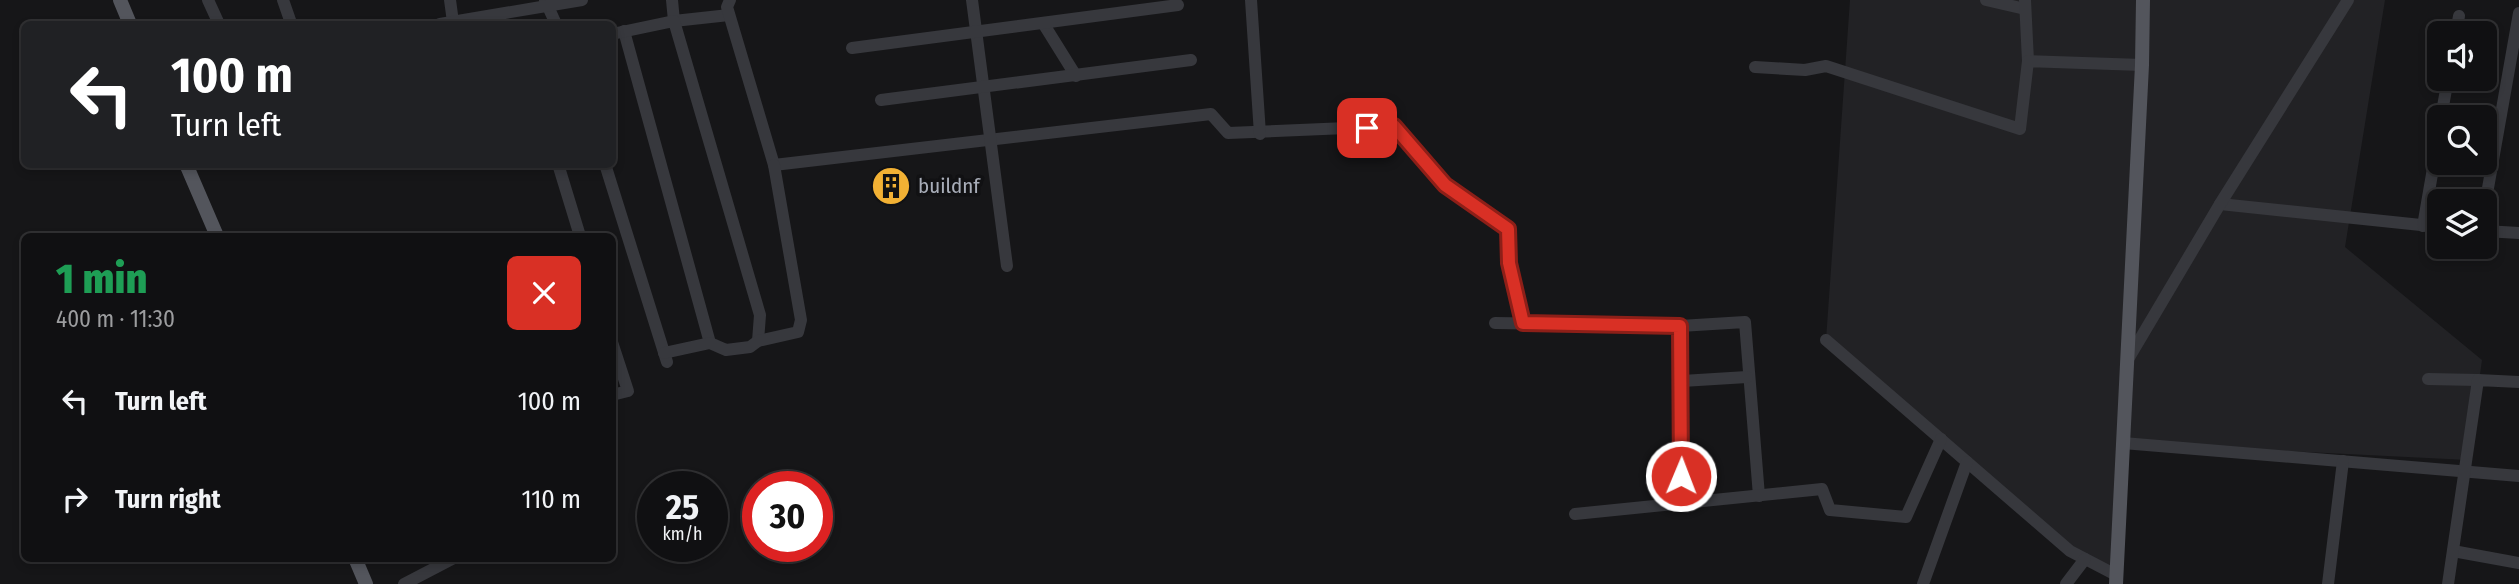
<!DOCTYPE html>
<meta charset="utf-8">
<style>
body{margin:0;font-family:"Fira Sans Condensed",sans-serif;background:#1e1e20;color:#f1f3f6;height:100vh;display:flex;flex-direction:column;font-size:26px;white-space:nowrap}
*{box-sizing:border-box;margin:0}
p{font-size:23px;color:#9c9d9f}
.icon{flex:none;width:38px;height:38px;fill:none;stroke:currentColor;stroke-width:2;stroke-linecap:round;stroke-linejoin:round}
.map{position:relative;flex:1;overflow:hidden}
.details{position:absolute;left:21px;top:233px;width:595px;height:329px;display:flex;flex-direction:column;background:#101012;border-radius:10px;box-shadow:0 4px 10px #0003,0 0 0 2px #303032}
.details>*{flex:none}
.banner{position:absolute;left:21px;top:21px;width:595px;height:147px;border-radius:10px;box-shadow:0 4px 10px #0003,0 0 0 2px #303032;background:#202124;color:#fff;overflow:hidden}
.fabs{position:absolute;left:2427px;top:21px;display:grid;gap:14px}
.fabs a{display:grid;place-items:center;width:70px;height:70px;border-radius:10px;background:#101012;box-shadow:0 4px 10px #0003,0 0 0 2px #303032;font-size:35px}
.speed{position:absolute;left:637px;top:471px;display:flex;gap:14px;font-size:35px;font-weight:700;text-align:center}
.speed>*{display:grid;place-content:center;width:91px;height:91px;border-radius:50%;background:#101012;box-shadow:0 4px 10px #0003,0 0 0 2px #303032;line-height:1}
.speed small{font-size:18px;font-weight:400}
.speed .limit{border:10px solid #d22;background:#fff;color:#111}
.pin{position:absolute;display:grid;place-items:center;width:60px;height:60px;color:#fff;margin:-30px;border-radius:14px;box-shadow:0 4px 10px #0006}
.me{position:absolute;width:77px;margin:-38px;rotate:1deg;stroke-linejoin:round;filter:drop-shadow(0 0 5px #0008)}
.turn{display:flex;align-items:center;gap:24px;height:147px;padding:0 35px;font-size:32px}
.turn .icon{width:91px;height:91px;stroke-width:2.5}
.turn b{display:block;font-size:49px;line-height:60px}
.round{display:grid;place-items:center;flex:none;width:74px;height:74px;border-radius:10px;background:#1e1e20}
.head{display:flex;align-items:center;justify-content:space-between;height:119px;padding:0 35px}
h1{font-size:42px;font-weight:800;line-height:52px;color:#1e9e55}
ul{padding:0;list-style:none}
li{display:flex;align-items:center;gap:21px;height:98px;padding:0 35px}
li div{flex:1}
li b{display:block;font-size:26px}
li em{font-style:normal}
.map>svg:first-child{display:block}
</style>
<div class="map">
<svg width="2519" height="584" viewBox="0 0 2519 584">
<rect width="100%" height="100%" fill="#161618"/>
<polygon fill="#222225" points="1850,0 2385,0 2345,247 2482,360 2468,460 2123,443 2116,575 2070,551 1826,340"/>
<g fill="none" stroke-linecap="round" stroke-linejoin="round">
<g stroke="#37383d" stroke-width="12">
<polyline points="208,0 219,24"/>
<polyline points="283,0 291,23"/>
<polyline points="450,0 453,22"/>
<polyline points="545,0 556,24"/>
<polyline points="672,0 674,21 729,15"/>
<polyline points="730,0 727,7 774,165 1211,114 1228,133 1394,126 1445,185 1508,229 1509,263 1523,322"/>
<polyline points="972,0 1007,266"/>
<polyline points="1251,0 1260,134"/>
<polyline points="1986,0 2025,9"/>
<polyline points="2025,0 2028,61"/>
<polyline points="1043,23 1076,76"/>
<polyline points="440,24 582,0"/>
<polyline points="624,31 710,343"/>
<polyline points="2456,33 2459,16"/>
<polyline points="612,34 674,21 760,315 758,341"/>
<polyline points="852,48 1178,5"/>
<polyline points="1755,67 1805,70 1826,66 2020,129 2028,61 2142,65"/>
<polyline points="881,100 1191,60"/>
<polyline points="2441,117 2448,79"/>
<polyline points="558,164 580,236"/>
<polyline points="605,164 667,362"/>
<polyline points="2220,204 2440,227"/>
<polyline points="2485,205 2519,13"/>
<polyline points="2423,226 2440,128"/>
<polyline points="2485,231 2519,233"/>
<polyline points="1495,323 1680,326 1745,322 1759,496"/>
<polyline points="1680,326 1681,476 1685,503"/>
<polyline points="1826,340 2070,551 2116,575"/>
<polyline points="612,342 628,391 612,395"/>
<polyline points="664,353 710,343 726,350 750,347 758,341 798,332 801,320 774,165"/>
<polyline points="2127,361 2220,204 2348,0"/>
<polyline points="2428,379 2478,380"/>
<polyline points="1682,381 1747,377"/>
<polyline points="2123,443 2519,476"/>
<polyline points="1575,514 1822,489 1830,510 1906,517 1941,439"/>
<polyline points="2453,551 2519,563"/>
<polyline points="404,584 454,558"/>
<polyline points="1923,584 1967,462"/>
<polyline points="2066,584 2085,559"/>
<polyline points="2328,584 2343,461"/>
<polyline points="2448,584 2478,380 2519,382"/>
</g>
<g stroke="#53555c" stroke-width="14">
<polyline points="120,0 130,24"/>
<polyline points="186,164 217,236"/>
<polyline points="355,558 366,584"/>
<polyline points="2116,584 2142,65 2143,0"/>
</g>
</g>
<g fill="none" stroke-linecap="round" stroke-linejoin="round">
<g stroke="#8d1f18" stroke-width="18">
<polyline id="route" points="1367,128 1394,126 1445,185 1508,229 1509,263 1523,323 1680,326 1681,476"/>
</g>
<use href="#route" stroke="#d93025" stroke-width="12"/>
</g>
<defs>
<g id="building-disc" transform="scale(2.0125)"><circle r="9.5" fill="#f2b134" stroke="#111113"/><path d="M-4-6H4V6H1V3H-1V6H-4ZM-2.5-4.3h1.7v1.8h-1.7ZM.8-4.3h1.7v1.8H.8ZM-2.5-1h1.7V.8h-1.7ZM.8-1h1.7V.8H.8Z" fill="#111"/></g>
</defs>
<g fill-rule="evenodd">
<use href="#building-disc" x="891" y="186"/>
</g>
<g text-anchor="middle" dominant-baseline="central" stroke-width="7" stroke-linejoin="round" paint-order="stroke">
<g font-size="21" fill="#a8adb8" stroke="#111113" text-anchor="start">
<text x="918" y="186">buildnf</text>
</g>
</g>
</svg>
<div class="fabs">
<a><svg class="icon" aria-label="sound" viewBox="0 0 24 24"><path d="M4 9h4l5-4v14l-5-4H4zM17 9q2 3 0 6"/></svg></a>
<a><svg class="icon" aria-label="search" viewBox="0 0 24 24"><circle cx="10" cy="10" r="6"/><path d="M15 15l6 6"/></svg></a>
<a><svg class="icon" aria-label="layers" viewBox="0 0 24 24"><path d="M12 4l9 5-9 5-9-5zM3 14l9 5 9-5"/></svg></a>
</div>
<div class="speed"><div>25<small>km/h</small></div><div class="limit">30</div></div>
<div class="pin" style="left:1367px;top:128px;background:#d93025"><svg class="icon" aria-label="arrive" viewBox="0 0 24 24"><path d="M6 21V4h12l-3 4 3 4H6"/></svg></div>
<svg class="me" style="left:1681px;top:476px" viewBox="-20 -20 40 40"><circle r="17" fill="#d93025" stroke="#fff" stroke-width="3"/><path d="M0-11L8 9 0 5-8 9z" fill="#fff"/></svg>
<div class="banner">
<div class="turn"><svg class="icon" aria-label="left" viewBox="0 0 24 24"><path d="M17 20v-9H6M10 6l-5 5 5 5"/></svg><div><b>100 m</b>Turn left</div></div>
</div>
<section class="details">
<div class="head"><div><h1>1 min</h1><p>400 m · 11:30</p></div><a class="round" style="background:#d93025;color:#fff"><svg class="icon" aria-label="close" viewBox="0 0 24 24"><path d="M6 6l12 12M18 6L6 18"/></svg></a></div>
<ul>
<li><svg class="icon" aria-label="left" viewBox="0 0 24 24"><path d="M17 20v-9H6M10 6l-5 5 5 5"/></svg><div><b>Turn left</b></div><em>100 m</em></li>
<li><svg class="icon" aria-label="right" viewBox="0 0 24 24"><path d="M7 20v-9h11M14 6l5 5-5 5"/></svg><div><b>Turn right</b></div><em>110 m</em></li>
</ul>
</section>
</div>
